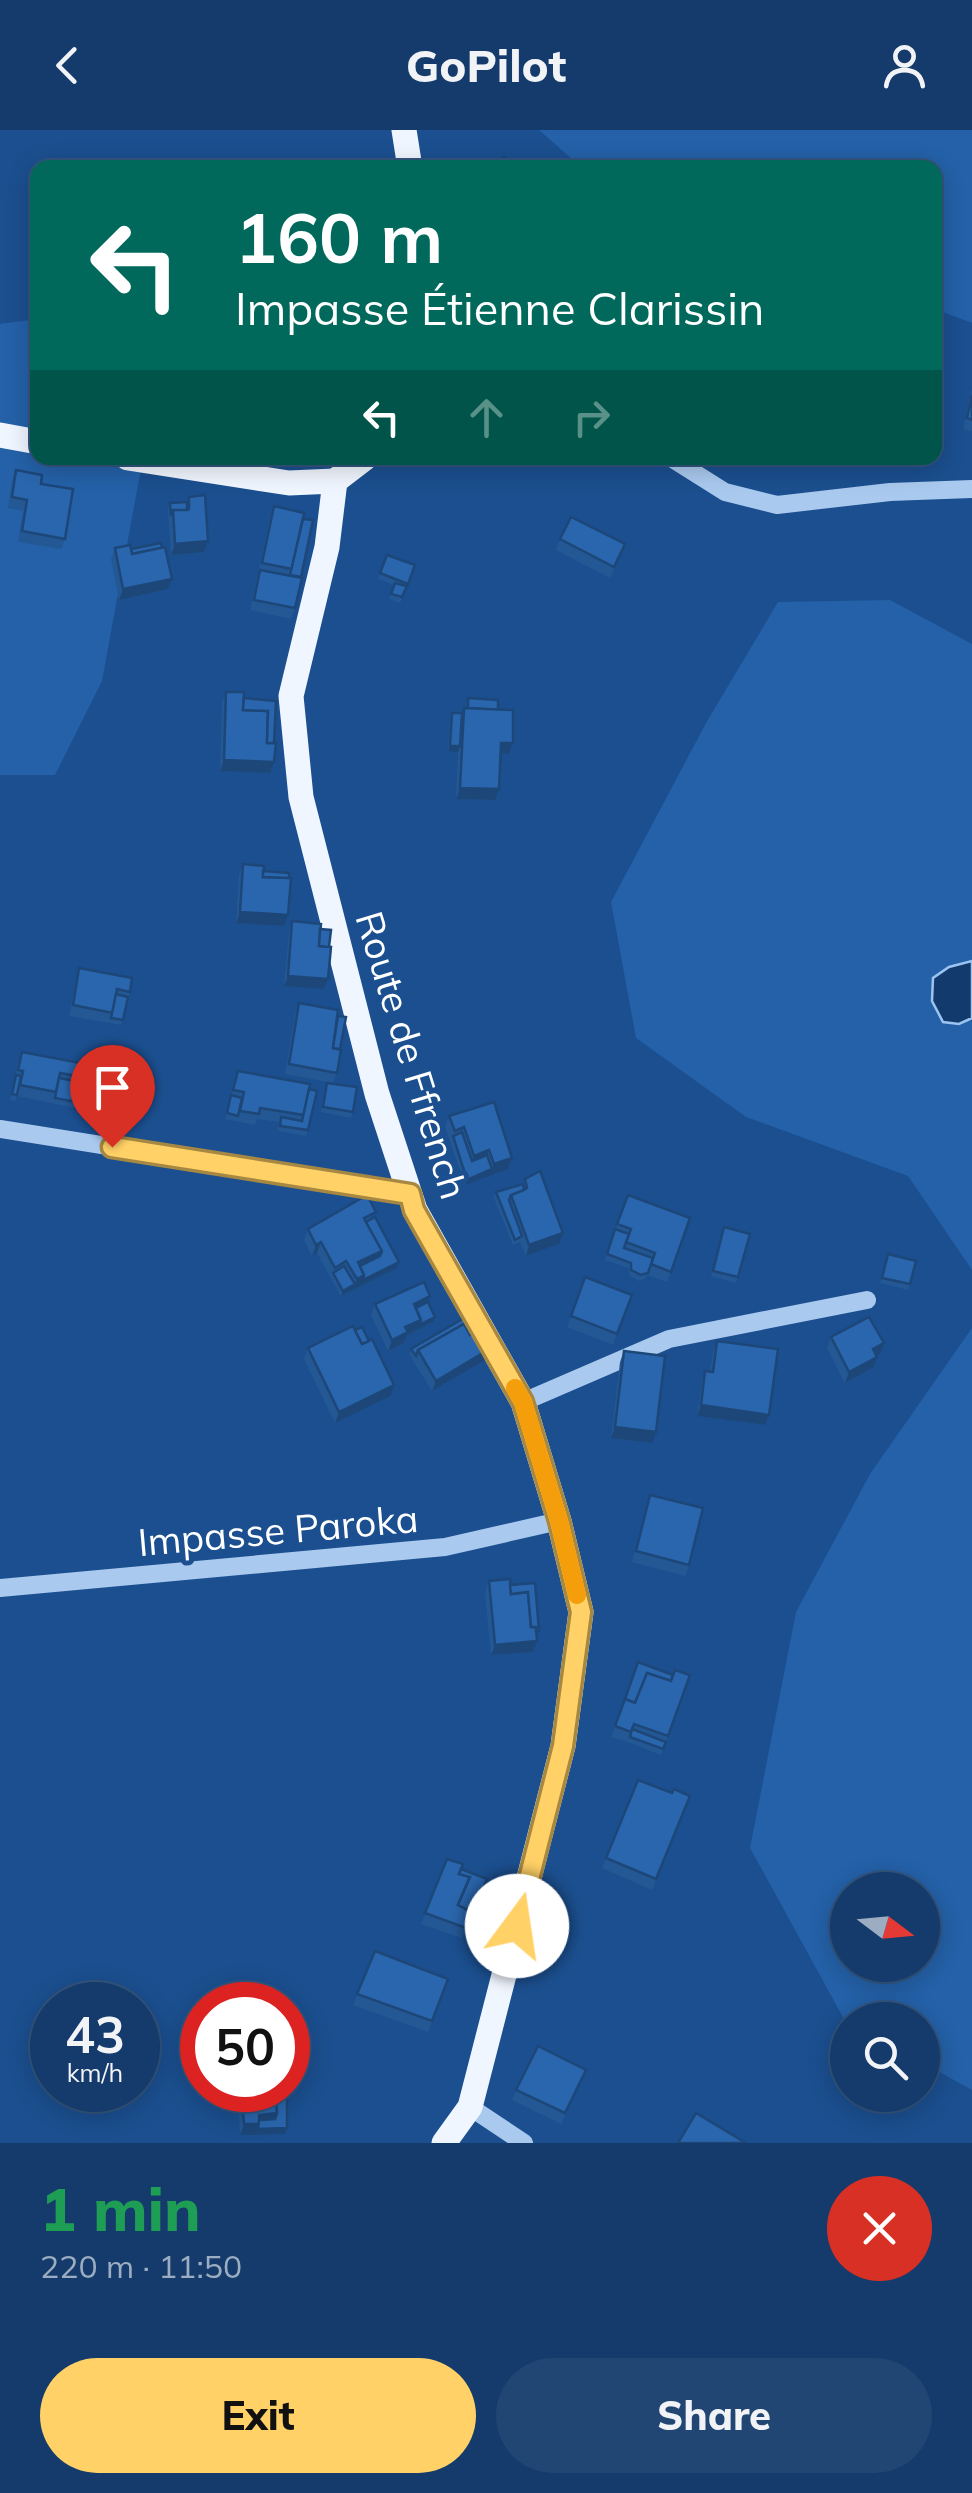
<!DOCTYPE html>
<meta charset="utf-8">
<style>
body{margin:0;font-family:Mulish,sans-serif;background:#214673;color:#f1f3f6;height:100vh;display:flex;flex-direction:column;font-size:38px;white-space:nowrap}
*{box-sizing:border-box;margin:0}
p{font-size:32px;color:#9dadc1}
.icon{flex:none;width:55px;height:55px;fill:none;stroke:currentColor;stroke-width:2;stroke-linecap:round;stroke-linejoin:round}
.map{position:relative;height:2013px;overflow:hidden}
.panel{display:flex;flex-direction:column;background:#143b6b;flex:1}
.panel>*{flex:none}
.banner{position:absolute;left:30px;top:30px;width:912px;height:305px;border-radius:20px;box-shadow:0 5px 25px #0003,0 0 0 2px #33557e;background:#00695c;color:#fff;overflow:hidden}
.needle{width:65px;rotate:106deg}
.controls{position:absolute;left:830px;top:1742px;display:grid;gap:20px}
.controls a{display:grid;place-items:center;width:110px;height:110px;border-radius:50%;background:#143b6b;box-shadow:0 5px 25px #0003,0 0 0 2px #33557e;font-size:50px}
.speed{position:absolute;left:30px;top:1852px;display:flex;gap:20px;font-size:50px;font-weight:700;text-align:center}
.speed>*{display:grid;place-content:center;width:130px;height:130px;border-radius:50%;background:#143b6b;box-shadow:0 5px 25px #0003,0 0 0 2px #33557e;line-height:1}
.speed small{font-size:25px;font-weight:400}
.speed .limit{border:15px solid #d22;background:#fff;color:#111}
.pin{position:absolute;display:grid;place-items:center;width:85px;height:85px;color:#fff;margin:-102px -42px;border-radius:50% 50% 50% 0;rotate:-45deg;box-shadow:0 0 10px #0007}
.pin .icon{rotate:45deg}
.me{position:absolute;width:110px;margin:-55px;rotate:14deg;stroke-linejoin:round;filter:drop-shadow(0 0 8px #0008)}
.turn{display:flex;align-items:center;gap:35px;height:210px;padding:0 40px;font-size:45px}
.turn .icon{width:130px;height:130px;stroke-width:2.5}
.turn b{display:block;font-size:70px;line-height:85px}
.lanes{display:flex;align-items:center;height:95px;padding:0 40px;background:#0003;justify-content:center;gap:50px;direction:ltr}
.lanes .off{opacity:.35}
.round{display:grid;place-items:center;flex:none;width:105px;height:105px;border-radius:52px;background:#214673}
.overview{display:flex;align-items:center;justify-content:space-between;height:170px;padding:0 40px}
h1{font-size:60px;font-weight:800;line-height:75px;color:#1e9e55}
.primary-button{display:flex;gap:20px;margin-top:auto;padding:20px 40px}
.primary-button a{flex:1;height:115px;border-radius:60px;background:#ffd166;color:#111;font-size:40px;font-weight:800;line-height:115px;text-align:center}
.primary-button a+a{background:#214673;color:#f1f3f6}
header{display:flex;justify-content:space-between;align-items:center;height:130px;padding:0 40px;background:#143b6b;font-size:45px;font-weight:800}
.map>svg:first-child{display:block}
</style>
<header><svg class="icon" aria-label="back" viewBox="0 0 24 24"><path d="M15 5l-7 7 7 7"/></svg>GoPilot<svg class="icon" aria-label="person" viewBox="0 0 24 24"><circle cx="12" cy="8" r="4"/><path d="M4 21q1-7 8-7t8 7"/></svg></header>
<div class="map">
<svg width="972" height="2013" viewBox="0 0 972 2013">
<rect width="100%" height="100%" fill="#1b4f8f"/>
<g fill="#2461a8" fill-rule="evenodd">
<polygon points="539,0 972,0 972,193 935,179 935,38 581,37"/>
<polygon points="37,189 38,328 143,328 102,551 55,645 0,645 0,194"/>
<polygon points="890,470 972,514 972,1140 908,1046 746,987 636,908 611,772 706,593 778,472"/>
<path d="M972,1198V1960L923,1933L922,1890L845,1891L750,1718L796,1482L870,1344ZM848,1760H922V1835H848Z"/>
</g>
<polygon fill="#123a6d" stroke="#9cc4f0" stroke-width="2.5" points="972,831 972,888 959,894 943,892 932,871 933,848 949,837"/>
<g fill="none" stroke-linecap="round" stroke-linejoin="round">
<g stroke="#a9c9ee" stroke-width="18">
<polyline points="671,328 725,362 777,375 890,362 972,359"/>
<polyline points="0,999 410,1064"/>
<polyline points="523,1272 669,1209 867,1170"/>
<polyline points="0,1458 445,1417 559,1391"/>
<polyline points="470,1977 524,2013"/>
</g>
<g stroke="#f0f6ff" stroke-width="25">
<polyline points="404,0 410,38"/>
<polyline points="0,305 38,312"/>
<polyline points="128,328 289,353 335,351"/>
<polyline points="335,351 327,417 291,566 301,667 377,964 415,1080 523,1272 559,1391 581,1482 563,1616 470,1977 444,2013"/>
<polyline points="335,351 365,328"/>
</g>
</g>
<g fill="#245895">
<polygon points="972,259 972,301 963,299"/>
<polygon points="16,340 65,409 61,419 18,412 23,381 8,378 12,351"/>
<polygon points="189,367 208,411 204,422 171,425 168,378 170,373 187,372"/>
<polygon points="274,376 304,383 295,478 291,489 250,480 270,387"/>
<polygon points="560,409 625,414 610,448 556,420"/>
<polygon points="115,418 131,419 172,449 168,459 119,470 111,429"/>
<polygon points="387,425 415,435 400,473 389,469 394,455 378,449"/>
<polygon points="226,562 244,568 274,632 270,643 220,641 222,572"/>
<polygon points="468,568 498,580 513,613 509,624 500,624 495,670 456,669 458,621 448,621 450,588 452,583 462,583 464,578 466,578"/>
<polygon points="243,734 263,741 288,785 284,796 236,793 239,745"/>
<polygon points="292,791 320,799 328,849 324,859 284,856 289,802"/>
<polygon points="79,838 130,862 121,895 69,886 76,849"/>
<polygon points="299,873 338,886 340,919 337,943 333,953 285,944 295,884"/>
<polygon points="22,922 101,937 90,981 17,966 15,971 10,970 18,933"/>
<polygon points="238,941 310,954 308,1000 306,1006 278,1001 279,992 257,989 255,995 225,989"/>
<polygon points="327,953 353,982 351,988 321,982"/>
<polygon points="449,986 512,1028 508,1039 465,1055 445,997"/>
<polygon points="525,1049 559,1114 526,1126 520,1112 513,1115 494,1068 496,1062 523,1054"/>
<polygon points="628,1065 690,1088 667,1152 647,1145 651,1134 646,1148 639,1151 629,1145 629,1138 605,1130"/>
<polygon points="375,1087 399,1132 397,1138 341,1166 317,1123 312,1126 304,1110 308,1099"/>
<polygon points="724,1097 750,1104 736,1153 711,1146"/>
<polygon points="888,1124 916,1131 908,1160 880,1153"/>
<polygon points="585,1147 632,1165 613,1215 567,1197"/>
<polygon points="428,1172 433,1192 407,1205 404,1213 388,1221 371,1185 375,1174"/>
<polygon points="355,1200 369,1211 394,1255 391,1266 335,1293 304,1229 308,1218"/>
<polygon points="477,1201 491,1218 487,1229 432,1261 409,1224 411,1219"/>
<polygon points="831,1207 880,1224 877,1225 874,1237 845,1253 827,1218"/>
<polygon points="717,1211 769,1285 765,1295 697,1286 702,1252 705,1241 710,1242 713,1222"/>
<polygon points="624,1221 652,1313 611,1308 620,1232"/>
<polygon points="650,1365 689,1435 685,1446 632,1432"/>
<polygon points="489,1451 510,1455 537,1506 537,1511 533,1522 491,1525 485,1462"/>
<polygon points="638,1532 673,1545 690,1545 661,1625 628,1612 628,1611 628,1612 611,1607"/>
<polygon points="672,1663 690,1666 652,1760 602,1738 606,1728"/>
<polygon points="447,1729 461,1739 487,1749 462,1808 421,1794"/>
<polygon points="375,1821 448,1849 428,1902 353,1875"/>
<polygon points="582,1950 561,1994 512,1970 516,1960"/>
<polygon points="228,1960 287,1960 285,2004 240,2005 239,1982 235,1982 235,1962 228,1961"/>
</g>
<g fill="#1d4779">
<polygon points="208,411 204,422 171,425 175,414"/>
<polygon points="172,449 168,459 119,470 123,459"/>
<polygon points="501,613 513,613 509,624 497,623"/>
<polygon points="450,616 460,616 458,622 448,621"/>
<polygon points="224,630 274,632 270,643 220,641"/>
<polygon points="460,658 499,659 495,670 456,669"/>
<polygon points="240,782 288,785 284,796 236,793"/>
<polygon points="288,846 328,849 324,859 284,856"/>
<polygon points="489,1020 485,1031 470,1036 474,1026"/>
<polygon points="512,1028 508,1039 465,1055 467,1050 492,1039 494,1034"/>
<polygon points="563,1103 559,1114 526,1126 529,1115"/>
<polygon points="321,1112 317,1123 312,1126 316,1115"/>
<polygon points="382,1121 378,1131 358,1141 358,1132"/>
<polygon points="399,1132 397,1138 353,1160 357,1149"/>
<polygon points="355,1154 353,1160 341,1166 343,1161"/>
<polygon points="430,1166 426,1177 414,1183 414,1174"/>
<polygon points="435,1187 433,1192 407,1205 404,1213 388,1221 392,1210 405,1197 421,1190"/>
<polygon points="884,1213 880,1224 869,1229 873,1219"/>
<polygon points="491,1218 487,1229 432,1261 436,1251"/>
<polygon points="877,1227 874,1237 845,1253 849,1242"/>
<polygon points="394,1255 391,1266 335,1293 339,1282"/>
<polygon points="701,1275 769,1285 765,1295 697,1286"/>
<polygon points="615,1297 656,1302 652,1313 611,1308"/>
<polygon points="537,1511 533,1522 491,1525 495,1515"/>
<polygon points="239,1972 242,1972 239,1982 235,1982"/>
<polygon points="277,1983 273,1994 259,1995 256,2005 240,2005 244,1994 259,1985"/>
<polygon points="287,1998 285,2004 256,2005 258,1999"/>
</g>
<g fill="#2a66ad" stroke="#1d4779" stroke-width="2.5">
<polygon points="504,27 518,38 496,38"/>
<polygon points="972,265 972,290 967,288"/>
<polygon points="16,340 42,345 41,354 73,359 65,409 22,401 27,370 12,367"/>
<polygon points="205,365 208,411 175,414 173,380 189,379 189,367"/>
<polygon points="187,372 187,380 173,380 171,386 170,373"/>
<polygon points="274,376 304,383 292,439 262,433"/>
<polygon points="571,387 625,414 614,437 560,409"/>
<polygon points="303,389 313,390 301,447 290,445"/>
<polygon points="161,413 162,418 132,424 131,419"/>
<polygon points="130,415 132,424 165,417 172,449 123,459 115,418"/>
<polygon points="387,425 415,435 408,454 380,443"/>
<polygon points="260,440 302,448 295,478 254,470"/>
<polygon points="395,453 407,456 402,467 391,464"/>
<polygon points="226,562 244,562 243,580 268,581 267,613 276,613 274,632 224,630"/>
<polygon points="244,568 276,571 274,613 267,613 268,581 243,580"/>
<polygon points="468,568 498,570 498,580 468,578"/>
<polygon points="464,578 513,580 513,613 501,613 499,659 460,658"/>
<polygon points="452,583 462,583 460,616 450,616"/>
<polygon points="243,734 264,736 263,747 291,748 288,785 240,782"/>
<polygon points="263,741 289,743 289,748 263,747"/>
<polygon points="292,791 321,794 319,816 331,817 328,849 288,846"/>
<polygon points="320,799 331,800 329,817 319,816"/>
<polygon points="79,838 132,848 130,862 117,859 113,883 73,875"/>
<polygon points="116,864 128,867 123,890 111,888"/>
<polygon points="299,873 338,880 333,918 341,920 337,943 289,934"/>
<polygon points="338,886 346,887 340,919 333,918"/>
<polygon points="22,922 101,937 98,950 60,943 56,962 20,955 23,941 18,940"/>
<polygon points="238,941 310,954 304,985 260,978 259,984 240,981 244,962 233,960"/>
<polygon points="16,945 21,946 17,965 12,964"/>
<polygon points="59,948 96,955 92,975 55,968"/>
<polygon points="327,953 357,957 353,982 323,977"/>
<polygon points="309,959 317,961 308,1000 280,996 281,987 302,991"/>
<polygon points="231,965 242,968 238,986 227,983"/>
<polygon points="494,972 512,1028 494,1034 489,1020 474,1026 464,997 455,1001 449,986"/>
<polygon points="462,1002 472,1031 487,1025 492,1039 467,1050 453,1006"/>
<polygon points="540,1041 563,1103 529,1115 511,1065 527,1058 525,1049"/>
<polygon points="523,1054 524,1060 511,1065 509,1070 522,1106 515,1110 496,1062"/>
<polygon points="367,1065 376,1082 364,1088 382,1121 358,1132 364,1145 357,1149 346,1131 335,1138 321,1112 316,1115 308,1099"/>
<polygon points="628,1065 690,1088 671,1142 651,1134 655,1123 626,1112 631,1099 617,1094"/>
<polygon points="375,1087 399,1132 363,1150 364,1145 360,1136 380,1126 382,1121 366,1092"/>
<polygon points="724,1097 750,1104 738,1147 713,1141"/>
<polygon points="615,1099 629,1104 624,1118 653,1128 648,1143 641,1145 631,1140 631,1133 607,1124"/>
<polygon points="888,1124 916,1131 910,1154 882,1148"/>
<polygon points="344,1136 355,1154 343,1161 333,1143"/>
<polygon points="585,1147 632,1165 617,1204 571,1186"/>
<polygon points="424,1152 430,1166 414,1174 421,1190 405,1197 408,1202 392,1210 375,1174"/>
<polygon points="428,1172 435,1187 419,1195 421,1190 416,1178"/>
<polygon points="466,1187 477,1201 470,1205 464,1194 418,1220 416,1226 411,1219"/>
<polygon points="869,1187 884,1213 873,1219 877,1227 849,1242 831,1207"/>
<polygon points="464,1194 470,1205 481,1199 491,1218 436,1251 418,1220"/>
<polygon points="353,1196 362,1214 372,1209 394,1255 339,1282 308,1218"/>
<polygon points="362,1197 369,1211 362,1214 355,1200"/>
<polygon points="717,1211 778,1219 769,1285 701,1275 705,1241 713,1242"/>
<polygon points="624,1221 665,1226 656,1302 615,1297"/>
<polygon points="650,1365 703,1378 689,1435 636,1421"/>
<polygon points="510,1449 511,1464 528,1462 531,1497 536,1497 537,1511 495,1515 489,1451"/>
<polygon points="535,1453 539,1501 536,1501 536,1497 531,1497 528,1462 511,1464 510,1455"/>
<polygon points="638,1532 673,1545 671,1551 647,1543 635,1573 625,1569 624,1572"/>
<polygon points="675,1540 690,1545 668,1606 634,1594 631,1602 615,1596 625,1569 635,1573 647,1543 671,1551"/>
<polygon points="632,1599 666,1612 663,1619 630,1607"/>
<polygon points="638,1650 672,1663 674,1659 690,1666 656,1749 606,1728"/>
<polygon points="447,1729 463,1734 459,1744 470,1747 458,1775 472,1782 466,1798 425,1783"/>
<polygon points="461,1739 487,1749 471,1787 472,1782 458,1775 470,1747 459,1744"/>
<polygon points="375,1821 448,1849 432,1891 357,1864"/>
<polygon points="538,1916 586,1940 565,1983 516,1960"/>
<polygon points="239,1960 276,1960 277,1983 259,1985 260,1994 244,1994 242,1972 239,1972"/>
<polygon points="276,1960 287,1960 287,1998 258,1999 259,1990 275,1989 277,1983"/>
<polygon points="696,1983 746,2013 678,2013"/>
</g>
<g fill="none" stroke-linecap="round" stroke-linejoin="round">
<g stroke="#a68842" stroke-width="25">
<polyline id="route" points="112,1017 410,1064 414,1080 523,1272 559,1391 581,1482 563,1616 517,1796"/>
</g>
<use href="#route" stroke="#ffd166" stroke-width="18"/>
<polyline stroke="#f59e0b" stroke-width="18" points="515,1258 523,1272 559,1391 577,1465"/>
</g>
<g text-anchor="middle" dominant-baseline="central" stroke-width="10" stroke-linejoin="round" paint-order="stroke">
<g font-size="38" fill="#fff" stroke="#1b4f8f">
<text transform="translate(412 925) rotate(73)">Route de Ffrench</text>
<text transform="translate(278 1400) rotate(-5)">Impasse Paroka</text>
</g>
</g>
</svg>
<div class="controls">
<a><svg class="needle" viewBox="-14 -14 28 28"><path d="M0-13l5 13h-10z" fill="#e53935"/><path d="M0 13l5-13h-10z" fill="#9dadc1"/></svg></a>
<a><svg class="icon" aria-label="search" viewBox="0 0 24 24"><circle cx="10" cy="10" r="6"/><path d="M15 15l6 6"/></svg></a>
</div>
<div class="speed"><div>43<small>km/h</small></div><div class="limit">50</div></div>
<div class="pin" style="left:112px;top:1017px;background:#d93025"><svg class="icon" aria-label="arrive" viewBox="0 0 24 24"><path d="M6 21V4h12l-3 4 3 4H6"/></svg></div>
<svg class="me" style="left:517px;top:1796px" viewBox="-20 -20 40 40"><circle r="19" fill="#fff"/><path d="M0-13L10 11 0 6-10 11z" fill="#ffd166"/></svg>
<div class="banner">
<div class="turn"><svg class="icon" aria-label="left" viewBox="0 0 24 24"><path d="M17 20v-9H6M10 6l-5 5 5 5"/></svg><div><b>160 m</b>Impasse Étienne Clarissin</div></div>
<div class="lanes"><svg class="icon" aria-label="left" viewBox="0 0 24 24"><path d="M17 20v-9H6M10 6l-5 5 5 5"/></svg><svg class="icon off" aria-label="ahead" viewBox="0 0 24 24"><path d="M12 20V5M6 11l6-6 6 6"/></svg><svg class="icon off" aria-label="right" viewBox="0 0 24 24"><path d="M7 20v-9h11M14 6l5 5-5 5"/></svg></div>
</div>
</div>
<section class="panel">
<div class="overview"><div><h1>1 min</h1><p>220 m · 11:50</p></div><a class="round" style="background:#d93025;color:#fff"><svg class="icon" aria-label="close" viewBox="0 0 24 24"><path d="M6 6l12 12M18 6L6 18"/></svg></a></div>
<div class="primary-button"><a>Exit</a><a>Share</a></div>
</section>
